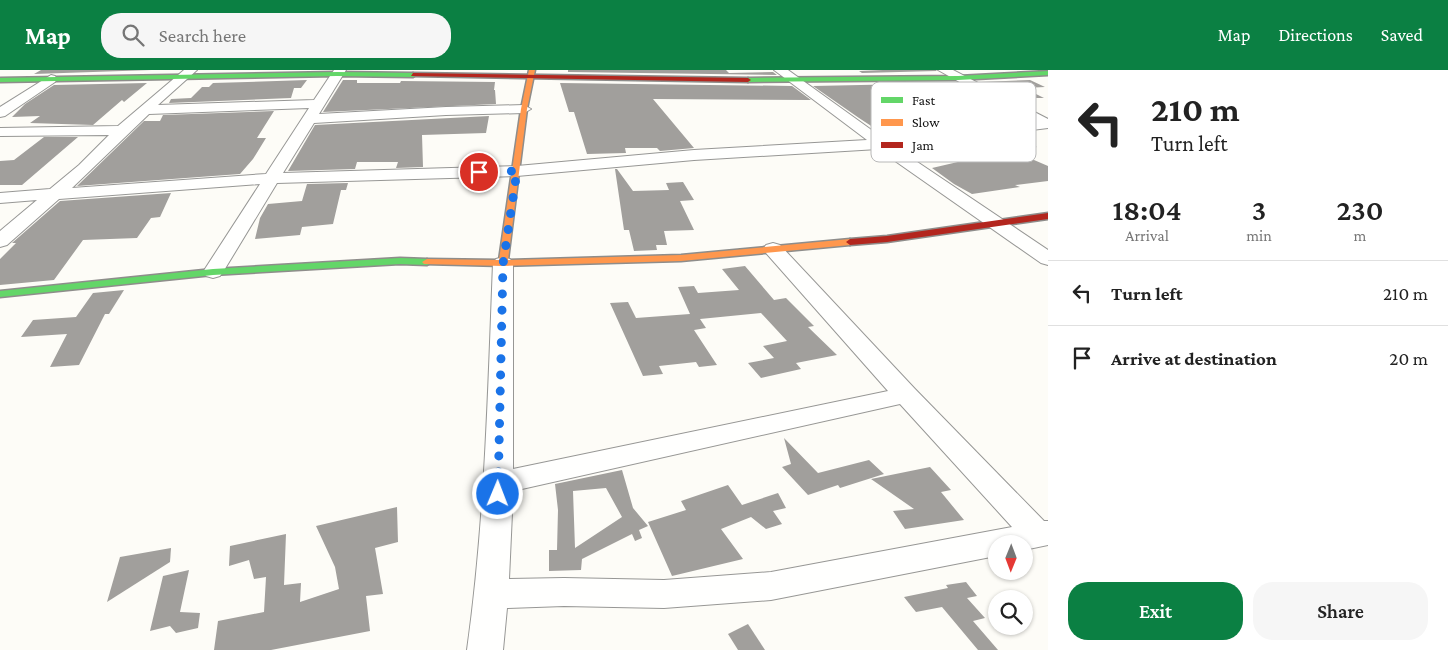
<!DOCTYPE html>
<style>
body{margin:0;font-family:"Crimson Pro",serif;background:#f6f6f6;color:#222;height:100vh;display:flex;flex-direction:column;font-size:19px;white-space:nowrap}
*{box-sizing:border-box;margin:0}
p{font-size:16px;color:#767676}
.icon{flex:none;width:28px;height:28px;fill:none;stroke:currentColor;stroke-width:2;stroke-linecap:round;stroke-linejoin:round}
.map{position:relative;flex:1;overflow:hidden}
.panel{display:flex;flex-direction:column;background:#fff;width:400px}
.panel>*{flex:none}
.banner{background:#fff;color:#222;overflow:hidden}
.needle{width:32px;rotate:181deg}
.tools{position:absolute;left:988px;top:465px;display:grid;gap:10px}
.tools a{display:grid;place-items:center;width:45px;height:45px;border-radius:50%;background:#fff;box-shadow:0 1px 4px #0004;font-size:25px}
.pin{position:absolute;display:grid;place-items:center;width:42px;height:42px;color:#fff;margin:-21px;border:2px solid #fff;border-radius:50%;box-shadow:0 1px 5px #0007}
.me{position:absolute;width:55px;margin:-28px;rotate:1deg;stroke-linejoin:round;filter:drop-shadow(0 0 4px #0008)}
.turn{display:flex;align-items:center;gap:18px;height:105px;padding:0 20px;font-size:22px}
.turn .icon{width:65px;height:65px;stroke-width:2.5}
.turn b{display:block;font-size:35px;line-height:42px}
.eta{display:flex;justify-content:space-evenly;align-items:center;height:85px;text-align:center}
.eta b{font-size:30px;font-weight:600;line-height:35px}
.action{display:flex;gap:10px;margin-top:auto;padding:10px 20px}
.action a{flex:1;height:58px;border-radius:20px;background:#0b8043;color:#fff;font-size:20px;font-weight:600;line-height:58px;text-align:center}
.action a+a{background:#f6f6f6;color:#222}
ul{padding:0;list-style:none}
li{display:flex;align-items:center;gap:15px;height:65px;padding:0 20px;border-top:1px solid #e0e0e0}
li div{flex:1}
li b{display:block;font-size:19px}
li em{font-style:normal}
header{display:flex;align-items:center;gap:30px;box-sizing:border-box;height:70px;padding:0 25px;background:#0b8043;color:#fff}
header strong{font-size:24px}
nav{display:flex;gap:28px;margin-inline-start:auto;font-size:18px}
.search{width:350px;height:45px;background:#f6f6f6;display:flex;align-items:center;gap:12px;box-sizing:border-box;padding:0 18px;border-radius:20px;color:#767676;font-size:19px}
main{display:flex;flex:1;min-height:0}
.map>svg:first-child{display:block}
</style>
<header>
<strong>Map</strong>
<div class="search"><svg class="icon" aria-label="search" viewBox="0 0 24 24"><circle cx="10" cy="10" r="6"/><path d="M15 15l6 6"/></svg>Search here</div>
<nav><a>Map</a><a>Directions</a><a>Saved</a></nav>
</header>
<main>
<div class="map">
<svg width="1048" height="580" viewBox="0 0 1048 580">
<rect width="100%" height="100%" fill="#fdfcf7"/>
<g fill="#a19f9c" fill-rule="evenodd">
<polygon points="41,0 152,0 34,4"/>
<polygon points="568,0 726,0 729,3 773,2 777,5 568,2"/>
<polygon points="883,0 936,0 937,1 862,3 859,1"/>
<polygon points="307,10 301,18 294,18 291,28 169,33 171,29 191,28 202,17 209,17 213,13"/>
<polygon points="343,10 357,10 357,13 400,13 401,11 495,12 494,20 495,20 496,34 323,42"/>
<polygon points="1030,10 1045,17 1024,18 1044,28 1012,28 981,12"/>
<polygon points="147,13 124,32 122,30 93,55 30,53 40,46 12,47 25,34 54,15"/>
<polygon points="560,13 792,16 811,30 653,29 694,78 660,81 657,78 625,78 626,83 587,84 574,42 569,42"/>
<polygon points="957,13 1023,51 888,67 859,48 813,16"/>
<polygon points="274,41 257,68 266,68 253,89 240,104 77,116 144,51 160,51 163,45"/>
<polygon points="489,46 486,63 422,65 423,97 396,98 398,92 357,92 355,99 288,101 315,55"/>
<polygon points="1009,65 1037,77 1013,81 1048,96 1048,111 1015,115 1020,117 972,124 954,114 932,98 962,91 928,75"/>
<polygon points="44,67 78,67 22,115 0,115 0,91 14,90"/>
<polygon points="615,99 617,99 633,121 669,120 666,113 683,112 694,130 680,131 694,160 664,161 667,175 656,175 657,180 634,181 629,160 624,160"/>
<polygon points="348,113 346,120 341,120 333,154 302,157 300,165 255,169 260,148 268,134 302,131 307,114"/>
<polygon points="171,123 160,147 151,148 137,168 83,170 54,210 0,215 0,189 16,173 12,173 60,131"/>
<polygon points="745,196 774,230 786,228 814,256 808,257 837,285 796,293 801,299 761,308 748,293 774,288 763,276 787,271 761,243 700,249 706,258 694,260 717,295 699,297 696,292 659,296 663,304 643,306 610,233 628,232 636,248 690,244 678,217 694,216 698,223 739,220 722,199"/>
<polygon points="124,220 109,244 105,244 79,295 50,297 67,264 21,267 33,250 76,247 93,223"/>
<polygon points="784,368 818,403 869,390 884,404 840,418 838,415 808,425 782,397 791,394"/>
<polygon points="930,397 951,420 941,422 964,450 905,459 893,441 914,439 871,409"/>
<path d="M622,400L633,438L648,456L639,460L642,468L635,471L632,464L582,489L581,500L549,501V480H557L558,440L555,414ZM606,418L622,447L575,478L573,421Z"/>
<polygon points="728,415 742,435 778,423 786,438 773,441 782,454 766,459 751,447 721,459 743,489 672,506 648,452 686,440 681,431"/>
<polygon points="397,437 398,472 375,478 383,524 366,526 370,561 271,580 214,580 218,551 264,542 266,507 254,509 249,490 229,496 230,476 286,464 284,515 301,513 300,532 339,519 335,497 316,456"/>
<polygon points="171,478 170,492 107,532 120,487"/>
<polygon points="189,500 180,542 200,543 198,558 176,563 170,556 150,561 163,506"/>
<polygon points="966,512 977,526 967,528 985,548 973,551 998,580 978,580 942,537 916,542 904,527 948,518 946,515"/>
<polygon points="748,554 765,580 738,580 728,564"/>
</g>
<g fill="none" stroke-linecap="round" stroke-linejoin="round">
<g stroke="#979795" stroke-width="2">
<g id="street">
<path d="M184,0H197L158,35L314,30L334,0H346L319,44L446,37L524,35L531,39L524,43L446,45L314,53L283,103L517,96L694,80L867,70L774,0H788L884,69L1031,52L938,0H953L1048,49V58L895,77L1048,180V195L1041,193L878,79L694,90L517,106L277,113L223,202L220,206L213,208L206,206L203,202L260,114L59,129L7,175L0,177V161L37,130L0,133V123L50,119L79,95L109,65L0,66V58L118,56ZM309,38L266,104L72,118L149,44Z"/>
<polygon points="51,5 55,6 57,9 55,12 5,46 0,47 0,37"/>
<path d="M773,173L780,175L915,319L1044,451H1048V475L1024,480V474H996V486L771,530L664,538L564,536L507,538L503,580H467C485,452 488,322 493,193L496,189L503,187L510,189L513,193V399L888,321L766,183L763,179L766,175ZM900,334L1012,457L771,502L664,510L564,508L509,509L513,421Z"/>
</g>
</g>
<g stroke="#8e8d8b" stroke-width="3">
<g id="fast">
<polygon points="1048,1 1048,5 958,10 748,12 745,10 748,8 958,6"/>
<polygon points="337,2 413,3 416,5 413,7 337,6 0,12 0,8"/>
<polygon points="400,188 427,189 432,192 427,195 400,194 213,205 0,227 0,221 213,199"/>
</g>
</g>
<g stroke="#8e8d8b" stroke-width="3">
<polygon id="slow" points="529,0 535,0 527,39 508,190 681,185 850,169 854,172 850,175 681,191 503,196 424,194 422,192 427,189 499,190 521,39"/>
</g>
<g stroke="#8e8d8b" stroke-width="3">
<g id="jam">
<polygon points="413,3 748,8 751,10 748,12 411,6"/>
<polygon points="1048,143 1048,149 887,172 850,175 846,172 850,169 887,166"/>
</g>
</g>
<use href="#street" fill="#fffffe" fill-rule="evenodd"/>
<use href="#fast" fill="#63d668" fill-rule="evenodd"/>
<use href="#slow" fill="#ff974d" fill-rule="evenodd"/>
<use href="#jam" fill="#b3261e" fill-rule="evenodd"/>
</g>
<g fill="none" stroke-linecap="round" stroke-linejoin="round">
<polyline stroke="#1a73e8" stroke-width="9" stroke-dasharray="0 16.2" points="479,102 517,101 503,194 498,424"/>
</g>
<rect x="871" y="12" width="165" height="80" rx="8" fill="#fff" stroke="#b8b8b8" stroke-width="1"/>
<rect x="881" y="27" width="22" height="6" fill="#63d668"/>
<rect x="881" y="49" width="22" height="7" fill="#ff974d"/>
<rect x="881" y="72" width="22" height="6" fill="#b3261e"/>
<g font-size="14" fill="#111">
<text x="912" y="35">Fast</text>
<text x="912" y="57">Slow</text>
<text x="912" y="80">Jam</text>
</g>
</svg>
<div class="tools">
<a><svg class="needle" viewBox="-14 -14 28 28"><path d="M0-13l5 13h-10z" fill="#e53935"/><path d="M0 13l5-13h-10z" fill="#767676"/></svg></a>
<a><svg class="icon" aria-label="search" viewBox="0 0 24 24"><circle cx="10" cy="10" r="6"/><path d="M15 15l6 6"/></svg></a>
</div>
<div class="pin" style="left:479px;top:102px;background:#d93025"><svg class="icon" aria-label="arrive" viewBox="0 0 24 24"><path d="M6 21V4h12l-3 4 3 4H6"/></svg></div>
<svg class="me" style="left:498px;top:424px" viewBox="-20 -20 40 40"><circle r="17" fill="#1a73e8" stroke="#fff" stroke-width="3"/><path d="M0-11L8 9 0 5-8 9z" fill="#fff"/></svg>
</div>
<section class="panel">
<div class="banner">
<div class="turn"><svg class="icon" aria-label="left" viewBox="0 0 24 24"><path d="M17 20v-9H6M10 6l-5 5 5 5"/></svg><div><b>210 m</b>Turn left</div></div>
</div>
<div class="eta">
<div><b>18:04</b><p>Arrival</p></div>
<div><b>3</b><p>min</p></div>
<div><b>230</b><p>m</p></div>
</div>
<ul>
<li><svg class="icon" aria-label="left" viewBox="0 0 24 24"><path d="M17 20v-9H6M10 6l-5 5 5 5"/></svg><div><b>Turn left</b></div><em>210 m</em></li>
<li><svg class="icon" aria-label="arrive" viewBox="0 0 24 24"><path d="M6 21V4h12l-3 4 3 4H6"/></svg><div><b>Arrive at destination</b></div><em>20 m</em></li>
</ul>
<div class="action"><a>Exit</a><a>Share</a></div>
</section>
</main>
